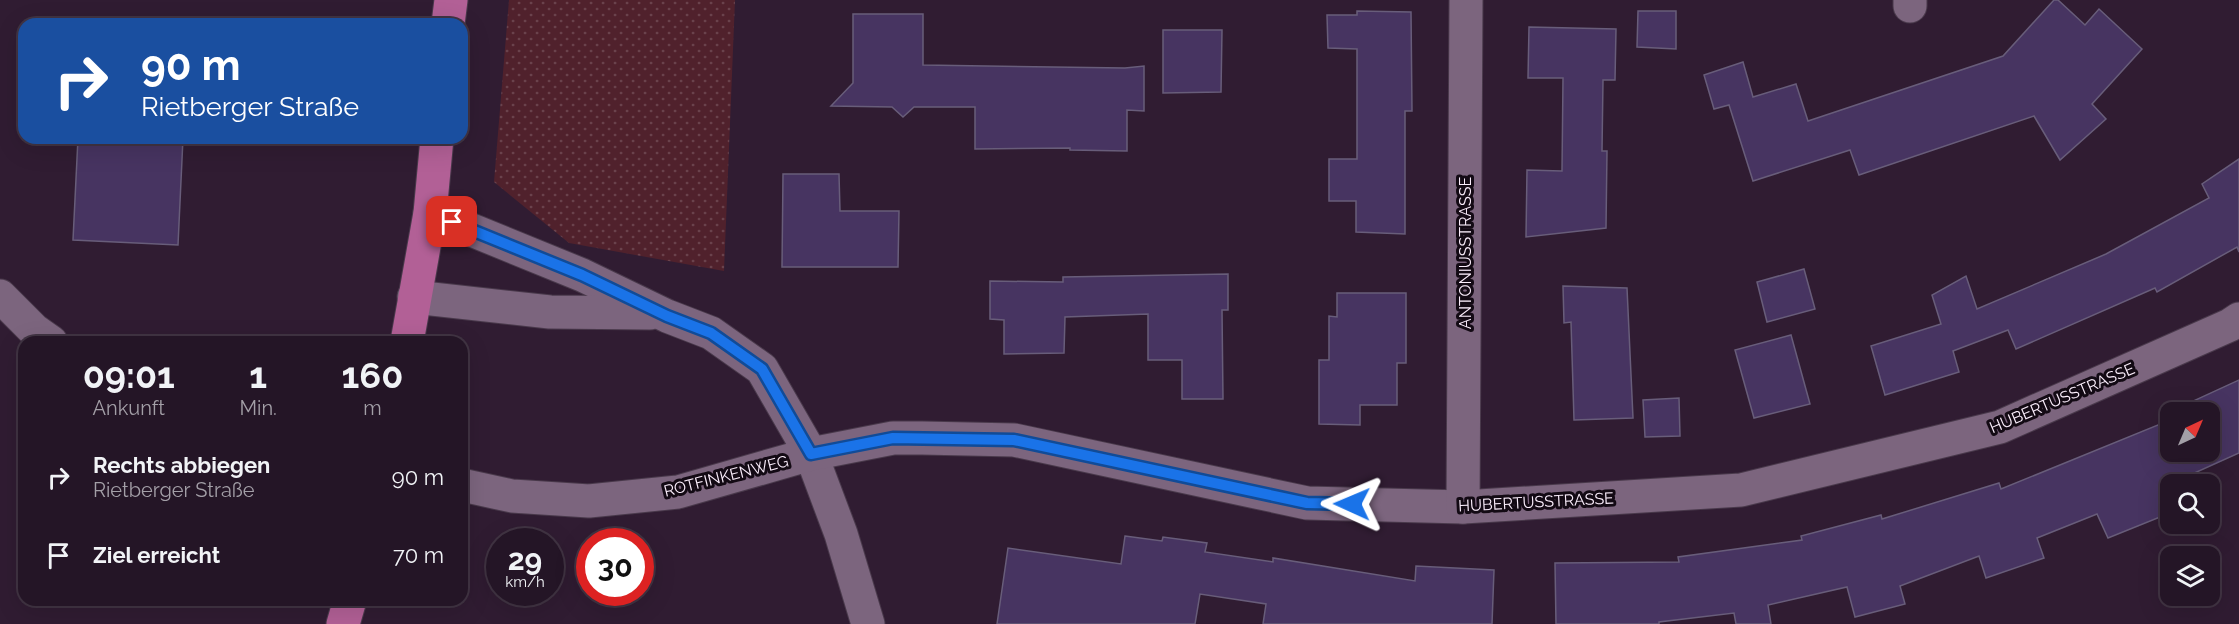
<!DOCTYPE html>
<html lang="de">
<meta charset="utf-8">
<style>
body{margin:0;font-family:Raleway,sans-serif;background:#2c1e2e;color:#f1f3f6;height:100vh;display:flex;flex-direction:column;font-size:22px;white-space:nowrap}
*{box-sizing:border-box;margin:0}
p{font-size:20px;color:#a39fa7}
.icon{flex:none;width:33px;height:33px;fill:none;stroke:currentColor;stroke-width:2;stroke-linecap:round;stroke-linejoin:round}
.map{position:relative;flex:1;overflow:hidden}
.drawer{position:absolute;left:18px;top:336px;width:450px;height:270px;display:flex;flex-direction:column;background:#241526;border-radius:18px;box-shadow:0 6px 24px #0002,0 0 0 2px #413443}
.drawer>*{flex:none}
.top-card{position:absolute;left:18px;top:18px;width:450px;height:126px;border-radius:18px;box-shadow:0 6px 24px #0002,0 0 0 2px #413443;background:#1a4fa0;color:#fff;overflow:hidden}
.needle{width:39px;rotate:44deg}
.controls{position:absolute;left:2160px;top:402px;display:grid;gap:12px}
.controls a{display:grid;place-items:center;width:60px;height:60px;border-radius:12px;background:#241526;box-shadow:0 6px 24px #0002,0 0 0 2px #413443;font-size:30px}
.speed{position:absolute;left:486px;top:528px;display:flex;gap:12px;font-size:30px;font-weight:700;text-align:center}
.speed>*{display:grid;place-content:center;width:78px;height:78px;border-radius:50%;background:#241526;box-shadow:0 6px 24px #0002,0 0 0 2px #413443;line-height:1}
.speed small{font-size:15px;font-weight:400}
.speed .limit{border:9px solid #d22;background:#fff;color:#111}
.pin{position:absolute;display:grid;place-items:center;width:51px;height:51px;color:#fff;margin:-26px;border-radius:12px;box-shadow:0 3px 9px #0006}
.me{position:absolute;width:66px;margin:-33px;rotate:271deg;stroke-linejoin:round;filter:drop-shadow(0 0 4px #0008)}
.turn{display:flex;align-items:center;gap:21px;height:126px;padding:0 24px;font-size:27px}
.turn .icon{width:78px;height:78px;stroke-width:2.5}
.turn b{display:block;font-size:42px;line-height:51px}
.eta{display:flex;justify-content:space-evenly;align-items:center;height:102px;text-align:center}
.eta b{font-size:36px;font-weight:700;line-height:42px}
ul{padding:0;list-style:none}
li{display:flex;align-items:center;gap:18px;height:78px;padding:0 24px}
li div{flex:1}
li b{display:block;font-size:22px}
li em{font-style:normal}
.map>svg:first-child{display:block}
</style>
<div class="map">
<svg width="2239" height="624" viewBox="0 0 2239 624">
<defs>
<pattern id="grass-dots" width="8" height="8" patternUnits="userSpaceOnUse" patternTransform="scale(1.5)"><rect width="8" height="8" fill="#50212c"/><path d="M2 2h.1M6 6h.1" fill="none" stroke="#6a424c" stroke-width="1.8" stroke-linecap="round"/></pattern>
</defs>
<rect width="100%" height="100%" fill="#301c32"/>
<polygon fill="url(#grass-dots)" points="509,0 735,0 724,271 569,243 494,182"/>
<g fill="#473461" stroke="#685d7a" stroke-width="1.5">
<polygon points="2054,0 2058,0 2085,25 2099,9 2142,49 2092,104 2106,119 2060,160 2034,116 1859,175 1850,150 1753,181 1729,105 1714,109 1704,75 1743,62 1753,97 1796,84 1808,121 2003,56"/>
<polygon points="1357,11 1411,12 1412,111 1405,111 1405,234 1356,232 1356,201 1329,201 1329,159 1357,159 1357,49 1328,48 1327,15 1357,15"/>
<polygon points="1638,11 1676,11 1676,49 1637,47"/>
<polygon points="853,14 923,14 923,65 1125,68 1144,66 1144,111 1127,110 1127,151 1070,150 1070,148 975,149 975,107 914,107 903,117 892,107 831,106 853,83"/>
<polygon points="1529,27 1616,29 1615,80 1603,80 1602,151 1607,151 1606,228 1526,237 1527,170 1562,171 1563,78 1528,78"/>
<polygon points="1163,30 1222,30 1221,92 1163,93"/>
<polygon points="78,138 183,138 178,245 73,240"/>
<polygon points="2239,159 2239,252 2237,247 2157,292 2155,288 2016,349 2008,330 1953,351 1959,372 1885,395 1871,346 1941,324 1932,295 1966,276 1977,309 2106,254 2209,198 2202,184"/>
<polygon points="783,174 839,174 840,211 899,211 898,267 782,267"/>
<polygon points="1804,269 1815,309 1767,322 1757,282"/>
<polygon points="1228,274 1228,310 1222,310 1223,399 1182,399 1182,360 1148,360 1148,314 1065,317 1064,353 1004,354 1004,320 990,319 990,281 1063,282 1063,277"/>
<polygon points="1563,286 1627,288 1633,418 1574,420 1571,322 1564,323"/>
<polygon points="1337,293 1406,293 1406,363 1397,363 1397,405 1360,405 1360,425 1319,424 1319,360 1329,360 1329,316 1337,317"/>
<polygon points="1791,335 1810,404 1754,418 1735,350"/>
<polygon points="2239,380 2239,453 2170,484 2170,513 2108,538 2097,514 2037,538 2044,558 1986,578 1979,556 1900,586 1905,604 1855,617 1847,587 1768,605 1771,624 1736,624 1734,613 1659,622 1659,624 1556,624 1555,563 1679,562 1678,557 1802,540 1801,536 1881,515 1882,519 1999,483 2001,489 2170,420 2170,452 2210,452 2210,412 2180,412 2178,408"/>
<polygon points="1679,398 1680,436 1645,437 1643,400"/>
<polygon points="1125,536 1162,541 1163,537 1207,543 1205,552 1273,562 1273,558 1415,581 1416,566 1494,570 1492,624 1263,624 1266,604 1200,594 1195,624 997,624 1008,548 1121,564"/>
</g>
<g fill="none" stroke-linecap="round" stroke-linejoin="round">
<g stroke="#49394b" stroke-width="35">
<g id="street">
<polyline points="1910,6 1910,0"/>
<polyline points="430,213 582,275 667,316 711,333 762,369 811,454 841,534 868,624"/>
<polyline points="0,296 34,330 51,342"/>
<polyline points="414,297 550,312 650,313"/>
<polyline points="462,485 512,496 589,501 678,492 811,454 893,438 922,438 1014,440 1307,503 1463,507 1741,490 2000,427 2230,325 2239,319"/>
<polyline points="1463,507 1466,0"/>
</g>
</g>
<g stroke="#49394b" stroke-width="35">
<g id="primary">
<polyline points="448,24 451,0"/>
<polyline points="407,342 430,213 437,138"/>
<polyline points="343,624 350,600"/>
</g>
</g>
<use href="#street" stroke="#7c657e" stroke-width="33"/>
<use href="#primary" stroke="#b26096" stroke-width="33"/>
</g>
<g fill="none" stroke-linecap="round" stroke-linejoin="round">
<g stroke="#114b97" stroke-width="15">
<polyline id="route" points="452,222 582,275 667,316 711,333 762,369 811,454 893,438 1014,440 1307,503 1352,504"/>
</g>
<use href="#route" stroke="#1a73e8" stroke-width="10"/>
</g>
<g text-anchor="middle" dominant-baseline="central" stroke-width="6" stroke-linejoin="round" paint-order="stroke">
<g font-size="16" fill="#fceffd" stroke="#130a14">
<text transform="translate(1465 253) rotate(-90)">ANTONIUSSTRASSE</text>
<text transform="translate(2062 398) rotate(-23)">HUBERTUSSTRASSE</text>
<text transform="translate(726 476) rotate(-14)">ROTFINKENWEG</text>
<text transform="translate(1536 502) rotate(-3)">HUBERTUSSTRASSE</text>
</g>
</g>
</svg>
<div class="controls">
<a><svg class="needle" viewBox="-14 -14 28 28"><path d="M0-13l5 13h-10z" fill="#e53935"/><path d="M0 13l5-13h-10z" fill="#a39fa7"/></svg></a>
<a><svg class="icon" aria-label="search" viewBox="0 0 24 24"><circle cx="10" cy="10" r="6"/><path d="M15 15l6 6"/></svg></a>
<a><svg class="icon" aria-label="layers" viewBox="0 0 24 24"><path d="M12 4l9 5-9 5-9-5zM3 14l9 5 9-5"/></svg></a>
</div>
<div class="speed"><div>29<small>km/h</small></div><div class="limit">30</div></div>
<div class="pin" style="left:452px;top:222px;background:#d93025"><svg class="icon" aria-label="arrive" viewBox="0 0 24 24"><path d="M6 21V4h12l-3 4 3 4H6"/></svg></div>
<svg class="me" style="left:1352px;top:504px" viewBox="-20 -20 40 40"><path d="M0-17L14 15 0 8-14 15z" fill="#1a73e8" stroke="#fff" stroke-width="4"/></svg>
<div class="top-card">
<div class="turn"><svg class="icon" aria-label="right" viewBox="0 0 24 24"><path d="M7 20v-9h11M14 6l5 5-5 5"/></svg><div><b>90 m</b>Rietberger Straße</div></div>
</div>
<section class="drawer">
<div class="eta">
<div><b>09:01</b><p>Ankunft</p></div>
<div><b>1</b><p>Min.</p></div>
<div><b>160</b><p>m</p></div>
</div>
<ul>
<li><svg class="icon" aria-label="right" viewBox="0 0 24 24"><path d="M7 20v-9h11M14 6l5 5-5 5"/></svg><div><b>Rechts abbiegen</b><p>Rietberger Straße</p></div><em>90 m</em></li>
<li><svg class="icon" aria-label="arrive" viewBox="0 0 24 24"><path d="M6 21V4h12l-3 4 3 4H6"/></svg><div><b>Ziel erreicht</b></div><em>70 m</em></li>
</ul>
</section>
</div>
